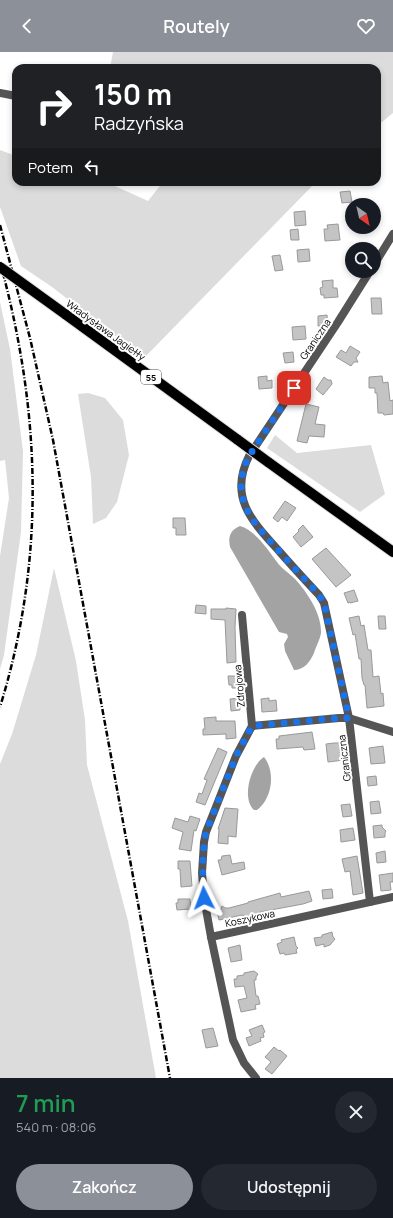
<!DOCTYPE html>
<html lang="pl">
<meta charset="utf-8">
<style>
body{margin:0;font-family:Manrope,sans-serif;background:#242831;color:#f1f3f6;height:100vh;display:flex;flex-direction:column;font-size:15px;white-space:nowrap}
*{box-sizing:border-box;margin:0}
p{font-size:13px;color:#9ea1a6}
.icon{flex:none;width:22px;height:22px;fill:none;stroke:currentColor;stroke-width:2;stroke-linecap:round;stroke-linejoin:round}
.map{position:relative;height:1026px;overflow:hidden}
.sheet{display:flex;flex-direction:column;background:#171b24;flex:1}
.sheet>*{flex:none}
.banner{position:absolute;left:12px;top:12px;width:369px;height:122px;border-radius:12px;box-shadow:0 2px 6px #0003;background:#202124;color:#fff;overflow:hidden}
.needle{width:26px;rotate:146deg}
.tools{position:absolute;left:345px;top:146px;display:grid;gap:8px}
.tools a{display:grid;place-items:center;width:36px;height:36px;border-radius:50%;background:#171b24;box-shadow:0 2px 6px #0003;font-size:20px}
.pin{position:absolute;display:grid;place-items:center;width:34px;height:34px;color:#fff;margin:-17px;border-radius:8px;box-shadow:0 2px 6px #0006}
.me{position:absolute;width:44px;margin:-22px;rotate:357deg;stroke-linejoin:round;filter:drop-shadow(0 0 3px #0008)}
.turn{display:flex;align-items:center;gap:14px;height:84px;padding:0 16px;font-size:18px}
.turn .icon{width:52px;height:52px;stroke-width:2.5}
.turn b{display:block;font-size:28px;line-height:34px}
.then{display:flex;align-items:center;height:38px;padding:0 16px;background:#0003;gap:8px;font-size:15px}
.round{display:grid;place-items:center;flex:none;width:42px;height:42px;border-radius:21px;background:#242831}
.summary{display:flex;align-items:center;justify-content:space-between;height:68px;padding:0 16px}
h1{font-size:24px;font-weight:600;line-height:30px;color:#1e9e55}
.action{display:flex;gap:8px;margin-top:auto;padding:8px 16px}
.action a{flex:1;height:46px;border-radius:24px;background:#8c9099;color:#fff;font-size:16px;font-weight:600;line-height:46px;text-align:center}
.action a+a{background:#242831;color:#f1f3f6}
header{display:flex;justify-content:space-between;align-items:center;height:52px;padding:0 16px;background:#8c9099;color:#fff;font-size:18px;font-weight:600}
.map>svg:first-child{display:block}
</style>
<header><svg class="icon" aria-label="back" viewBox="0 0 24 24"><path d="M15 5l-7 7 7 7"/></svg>Routely<svg class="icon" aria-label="heart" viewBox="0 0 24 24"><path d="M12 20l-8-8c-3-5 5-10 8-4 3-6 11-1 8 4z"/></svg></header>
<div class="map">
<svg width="393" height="1026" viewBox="0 0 393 1026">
<rect width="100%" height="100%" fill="#fff"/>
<g fill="#dcdcdc">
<polygon points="113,0 393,0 393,61 377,74 377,16 110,16"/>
<polygon points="0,98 16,104 16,130 106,130 148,149 163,130 316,130 144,306 52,235 21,214 0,155"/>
<polygon points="0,250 10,297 23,399 21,480 4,603 0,617 0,504 9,446 5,408 0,409"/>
<polygon points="88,341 105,346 123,368 129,403 117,450 106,466 93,472 91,425 78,342"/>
<polygon points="275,383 297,401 371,393 385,442 360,460 267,396"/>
<polygon points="54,516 76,609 85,668 87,713 128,869 156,1026 0,1026 0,712 12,682 36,603"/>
</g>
<g fill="#a3a3a3">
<path d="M240,474C255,478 268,498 277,510C281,516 289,521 295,527C307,540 322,562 321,581C320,588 316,594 314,601C310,610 304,618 294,618L285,599L284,592L288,585L287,582L279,580L230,495C228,485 230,478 240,474Z"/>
<path d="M264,705C276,720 272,747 257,758H254C241,746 251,713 264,705Z"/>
</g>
<g fill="#c4c4c4" stroke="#999">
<polygon points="350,139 352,150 342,151 340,140"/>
<polygon points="305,159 306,173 295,174 294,160"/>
<polygon points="338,172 340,188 325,189 324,177 328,177 327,173"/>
<polygon points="298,177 299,188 291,188 290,178"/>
<polygon points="309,197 310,209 298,210 297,198"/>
<polygon points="280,203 283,218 275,219 272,204"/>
<polygon points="333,228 333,236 337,236 338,245 324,246 324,243 321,243 320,236 323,235 322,229"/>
<polygon points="371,246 381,246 382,262 372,262"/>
<polygon points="327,263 328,274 318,274 318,264"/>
<polygon points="305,274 306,287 293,288 292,275"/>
<polygon points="350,294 360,300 356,306 358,310 354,310 351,314 336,305 341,298 346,301"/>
<polygon points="293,300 294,310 285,311 283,301"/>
<polygon points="267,324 267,329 272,328 272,336 259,337 258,325"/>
<polygon points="382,324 383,331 388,330 390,349 393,348 393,362 384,363 383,361 378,361 377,341 375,341 375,336 369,336 369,325"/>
<polygon points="324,325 328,328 331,328 332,332 323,343 316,337"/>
<polygon points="306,352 319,355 315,372 325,373 324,385 309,384 307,391 297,389"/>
<polygon points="285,449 296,456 287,469 282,465 278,470 273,466"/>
<polygon points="173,466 185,466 186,483 176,483 176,476 173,476"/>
<polygon points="303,473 313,485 301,495 293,485 299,479 298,478"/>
<polygon points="326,496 351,523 336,535 312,507"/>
<polygon points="354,538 358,549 350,551 350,550 348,551 344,541"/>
<polygon points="196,553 206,554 206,562 195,561"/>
<polygon points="226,556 236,557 235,575 236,610 227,611 225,568 211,567 211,557 226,557"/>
<polygon points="359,564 361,574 364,573 368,598 371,598 373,625 379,624 381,642 383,641 384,654 367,656 365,633 364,633 362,626 361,607 359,607 355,582 353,583 349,566"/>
<polygon points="378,564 385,564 386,577 379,577"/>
<polygon points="228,624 237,624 238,636 232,636 232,633 229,633"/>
<polygon points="239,646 240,658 231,659 230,647"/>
<polygon points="269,646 269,649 276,648 277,659 262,660 261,647"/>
<polygon points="216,665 216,669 235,669 236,686 226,687 226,682 203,683 203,677 205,677 204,666"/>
<polygon points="312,680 315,697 304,698 303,695 277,697 276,687 279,687 279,684"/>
<polygon points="334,691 341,691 344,708 328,710 326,692"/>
<polygon points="383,694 385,711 371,712 369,696"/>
<polygon points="218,696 227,700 205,753 196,750 199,741 202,742 207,728 204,727"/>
<polygon points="376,724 377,733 368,734 367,725"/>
<polygon points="379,749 381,761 371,762 370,750"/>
<polygon points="350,752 352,764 343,765 341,753"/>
<polygon points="225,756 238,757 236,785 228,784 228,792 218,791 219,777 218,777"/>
<polygon points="190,764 200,767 196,779 194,778 191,799 179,797 183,780 172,776 175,766 188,770"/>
<polygon points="382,773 382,775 386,779 385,781 385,785 374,786 373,774"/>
<polygon points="353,776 355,788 341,790 340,778"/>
<polygon points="385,799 386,810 377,811 376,801"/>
<polygon points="230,803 232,812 244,810 245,817 222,823 218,808 221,808 222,804"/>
<polygon points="357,804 363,841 353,843 350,819 345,820 342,807"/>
<polygon points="178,809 190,809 192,834 181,835 180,817 178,817"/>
<polygon points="393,821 393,830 390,830 391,838 381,839 379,823"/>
<polygon points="332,837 333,846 323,847 322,838"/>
<polygon points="309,839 312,849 303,852 260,860 260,861 249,864 248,866 242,863 219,868 217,858 221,857 222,854 225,856 229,856 248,851 248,850 280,841 281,845"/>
<polygon points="178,847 190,847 191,857 177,858 176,851 178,851"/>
<polygon points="332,880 333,885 335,887 330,893 324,895 324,892 316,894 314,886 322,885 322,883"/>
<polygon points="294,885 296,894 298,896 296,898 297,901 285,903 284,901 280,902 277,892 282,890 281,888"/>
<polygon points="240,893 242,908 231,910 228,896"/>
<polygon points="254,919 258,922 256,925 256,928 254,928 256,944 258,944 260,952 255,953 256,957 241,960 238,948 247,946 244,934 235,935 234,927 237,927 237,924 244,923 244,921"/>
<polygon points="262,973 265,980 263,981 264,985 260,986 261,989 249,994 246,986 252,984 249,978"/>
<polygon points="213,976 218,994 206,996 202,978"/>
<polygon points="274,995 279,999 280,998 287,1004 272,1022 265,1017 271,1010 265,1005"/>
</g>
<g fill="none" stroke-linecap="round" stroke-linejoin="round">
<g stroke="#dbdbdb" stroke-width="12">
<g id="primary">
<polyline points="65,262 238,388"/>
<polyline points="268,410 393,500"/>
</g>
</g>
<g stroke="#555" stroke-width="8">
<polyline points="0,41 16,44"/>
<polyline points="374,213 393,182"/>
<path d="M370,219L338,270L249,404C228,446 253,470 279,499C292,514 305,528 319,543L324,551L349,666L370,850"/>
<polyline points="252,674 339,666 349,666 393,680"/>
<polyline points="211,885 204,846 202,821 204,790 206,780 214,760 236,704 252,674 242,563"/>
<polyline points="256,1026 244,1011 233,988 211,885 393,845"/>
</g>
<use href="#primary" stroke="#000" stroke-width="10"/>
<g stroke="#000" stroke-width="2.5" stroke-dasharray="6 2 1 2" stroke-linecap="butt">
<polyline points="0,173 30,286 53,388 170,1026"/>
<path d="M0,210C41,360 46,506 0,655"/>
</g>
<g stroke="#dbdbdb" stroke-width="12" stroke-linecap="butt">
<g id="primary-bridge">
<polyline points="0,215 65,262"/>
<polyline points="238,388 268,410"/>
</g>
</g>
<use href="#primary-bridge" stroke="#000" stroke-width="10"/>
</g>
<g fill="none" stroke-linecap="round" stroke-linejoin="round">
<path stroke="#1a73e8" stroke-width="7" stroke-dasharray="0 12.6" d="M204,846C202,824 202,802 206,780L236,704L252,674L339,666H349L324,551L319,543C306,528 292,514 279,499C253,470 228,446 249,404L294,336"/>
</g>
<g text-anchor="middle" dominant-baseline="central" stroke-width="4" stroke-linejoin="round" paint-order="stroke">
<rect fill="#fff" stroke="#4c4c4c" stroke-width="1" x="141" y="318" width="20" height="14" rx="3"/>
<g font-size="9" font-weight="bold" fill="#000">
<text x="151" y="325">55</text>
</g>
<g font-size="10" fill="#000" stroke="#fff">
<text transform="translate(106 278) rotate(36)">Władysława Jagiełły</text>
<text transform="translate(315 287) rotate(-56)">Graniczna</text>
<text transform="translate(239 634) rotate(-95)">Zdrojowa</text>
<text transform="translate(344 706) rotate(-97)">Graniczna</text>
<text transform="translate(250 866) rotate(-12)">Koszykowa</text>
</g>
</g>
</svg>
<div class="tools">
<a><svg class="needle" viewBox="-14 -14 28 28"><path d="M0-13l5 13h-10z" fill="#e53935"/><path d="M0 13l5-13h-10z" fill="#9ea1a6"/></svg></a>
<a><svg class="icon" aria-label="search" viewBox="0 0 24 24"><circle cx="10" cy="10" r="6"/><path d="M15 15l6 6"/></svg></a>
</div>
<div class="pin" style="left:294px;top:336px;background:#d93025"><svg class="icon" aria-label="arrive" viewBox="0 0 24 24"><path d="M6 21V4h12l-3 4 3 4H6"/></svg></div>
<svg class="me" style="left:204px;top:846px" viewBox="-20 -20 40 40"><path d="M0-17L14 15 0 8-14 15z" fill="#1a73e8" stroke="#fff" stroke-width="4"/></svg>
<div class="banner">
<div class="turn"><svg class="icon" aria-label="right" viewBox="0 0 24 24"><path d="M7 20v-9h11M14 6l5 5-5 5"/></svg><div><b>150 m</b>Radzyńska</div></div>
<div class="then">Potem<svg class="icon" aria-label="left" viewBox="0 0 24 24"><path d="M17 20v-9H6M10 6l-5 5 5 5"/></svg></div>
</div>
</div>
<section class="sheet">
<div class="summary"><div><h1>7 min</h1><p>540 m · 08:06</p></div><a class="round"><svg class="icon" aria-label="close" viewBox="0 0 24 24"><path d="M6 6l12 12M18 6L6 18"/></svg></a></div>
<div class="action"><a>Zakończ</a><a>Udostępnij</a></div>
</section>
